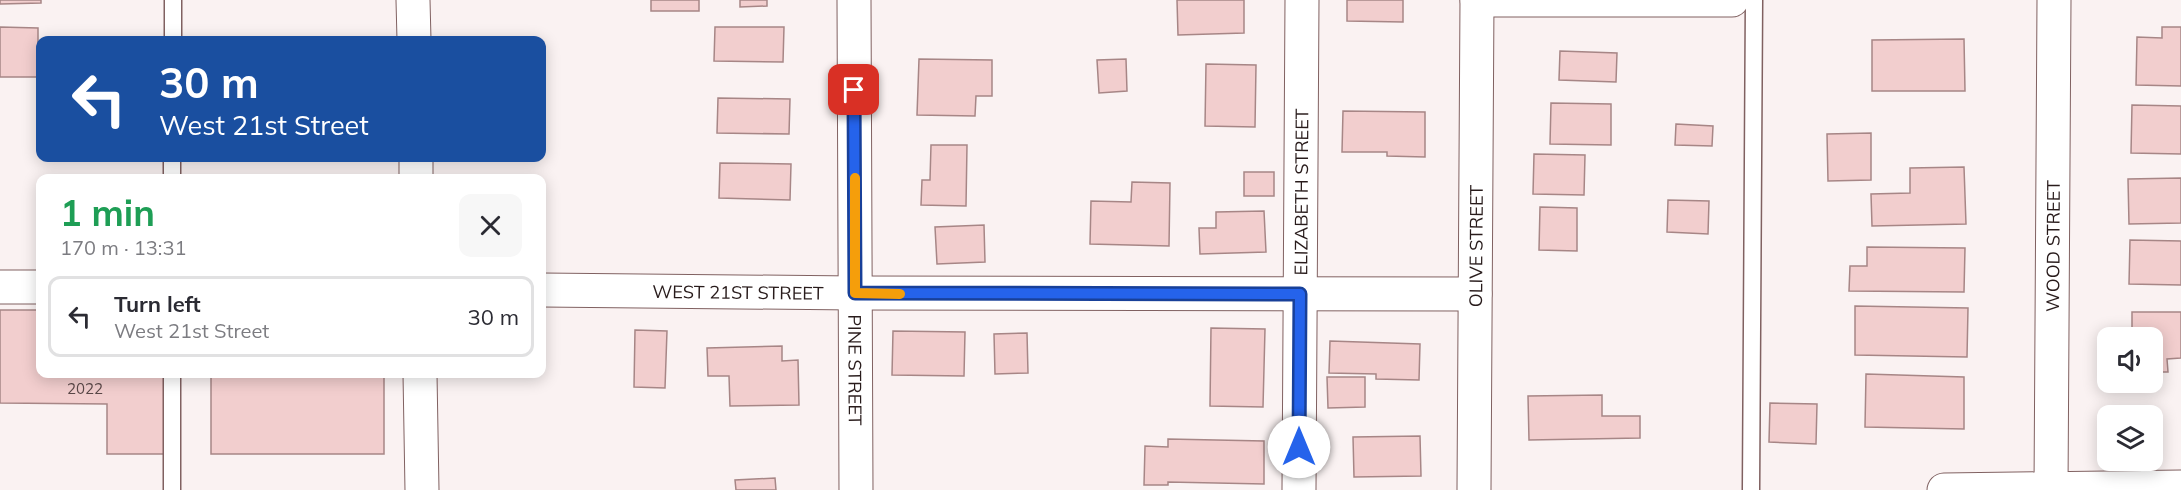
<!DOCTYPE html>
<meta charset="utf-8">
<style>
body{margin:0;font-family:Mulish,sans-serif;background:#f7f7f7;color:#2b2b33;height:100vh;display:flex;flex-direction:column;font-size:22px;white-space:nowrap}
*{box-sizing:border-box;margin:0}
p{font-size:20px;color:#7c7c81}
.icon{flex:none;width:33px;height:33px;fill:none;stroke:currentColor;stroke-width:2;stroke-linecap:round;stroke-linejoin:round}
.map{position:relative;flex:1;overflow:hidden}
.sheet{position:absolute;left:36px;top:174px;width:510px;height:204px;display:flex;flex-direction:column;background:#fff;border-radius:12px;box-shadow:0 3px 15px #0003}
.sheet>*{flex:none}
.top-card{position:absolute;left:36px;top:36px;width:510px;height:126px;border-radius:12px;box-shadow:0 3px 15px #0003;background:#1a4fa0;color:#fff;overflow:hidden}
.controls{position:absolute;left:2097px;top:327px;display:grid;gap:12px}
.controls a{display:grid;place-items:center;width:66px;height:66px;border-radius:12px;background:#fff;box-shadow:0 3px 15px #0003;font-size:30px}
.pin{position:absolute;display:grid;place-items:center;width:51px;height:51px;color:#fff;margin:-26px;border-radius:12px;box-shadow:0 3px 9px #0006}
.me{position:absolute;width:66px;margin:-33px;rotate:0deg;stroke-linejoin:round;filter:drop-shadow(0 0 4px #0008)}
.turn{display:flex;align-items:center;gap:21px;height:126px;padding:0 24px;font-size:27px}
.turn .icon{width:78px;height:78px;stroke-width:2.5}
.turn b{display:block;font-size:42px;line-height:51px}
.round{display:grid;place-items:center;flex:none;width:63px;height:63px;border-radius:12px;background:#f7f7f7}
.overview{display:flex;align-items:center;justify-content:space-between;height:102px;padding:0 24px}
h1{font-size:36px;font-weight:700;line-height:45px;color:#1e9e55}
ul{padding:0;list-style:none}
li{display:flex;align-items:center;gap:18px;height:81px;margin:0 12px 9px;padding:0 12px;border:3px solid #e1e1e2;border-radius:12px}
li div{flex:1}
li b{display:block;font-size:22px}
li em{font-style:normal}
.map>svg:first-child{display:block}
</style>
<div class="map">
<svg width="2181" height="490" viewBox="0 0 2181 490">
<rect width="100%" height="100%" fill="#faf2f2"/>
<g fill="#f2cece" stroke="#a78686" stroke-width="1.5">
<polygon points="0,0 41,0 41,3 0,4"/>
<rect x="651" y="0" width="48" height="11"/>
<polygon points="740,0 767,0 767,6 740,7"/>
<polygon points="1177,0 1244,0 1244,33 1178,35"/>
<polygon points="1347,0 1403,0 1403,22 1347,21"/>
<polygon points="0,27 38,28 38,77 0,77"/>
<polygon points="715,27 784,27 783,62 714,61"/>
<polygon points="2162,27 2181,27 2181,86 2136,85 2137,37 2162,38"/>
<polygon points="1964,39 1965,91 1872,91 1872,40"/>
<polygon points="1560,51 1617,53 1616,82 1559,80"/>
<polygon points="919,59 992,60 992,96 976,96 975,116 917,115"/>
<polygon points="1126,59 1127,91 1099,93 1097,60"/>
<polygon points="1206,64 1256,65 1255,127 1205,126"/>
<polygon points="718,98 790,99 789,134 717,133"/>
<polygon points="1551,103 1611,104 1611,145 1550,144"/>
<polygon points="2132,105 2181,106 2181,154 2131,153"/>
<polygon points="1343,111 1425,112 1425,157 1387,156 1387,152 1342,152"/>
<polygon points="1676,124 1713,126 1712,146 1675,145"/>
<polygon points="1871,133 1871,180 1828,181 1827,134"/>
<polygon points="931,145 967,145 966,206 921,205 922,180 930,180"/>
<polygon points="1534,154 1585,155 1584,195 1533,194"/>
<polygon points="720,163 791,164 790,200 719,198"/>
<polygon points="1964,167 1966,224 1872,226 1871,194 1910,193 1910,168"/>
<rect x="1244" y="172" width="30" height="24"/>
<polygon points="2181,178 2181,223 2129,224 2128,179"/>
<polygon points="1132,182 1170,183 1169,246 1090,244 1091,201 1131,202"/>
<polygon points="1668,200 1709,201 1708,234 1667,232"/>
<polygon points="1540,207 1577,208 1577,251 1539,250"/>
<polygon points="1264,211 1266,252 1200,254 1199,228 1216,228 1216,212"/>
<polygon points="984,225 985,262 937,264 935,227"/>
<polygon points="2130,240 2181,241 2181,285 2129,284"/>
<polygon points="1867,247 1965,248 1964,292 1849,291 1850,266 1867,266"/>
<polygon points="1855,306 1968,308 1967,357 1855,355"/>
<polygon points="0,310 40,310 40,374 169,374 169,454 107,454 107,404 0,403"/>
<polygon points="2132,312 2181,312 2181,358 2167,359 2168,372 2152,372 2152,338 2132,338"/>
<polygon points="1211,328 1265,329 1263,407 1210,406"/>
<polygon points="635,330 667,331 665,388 634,387"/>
<polygon points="893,331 965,332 964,376 892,375"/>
<polygon points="1027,333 1028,373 995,374 994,334"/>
<polygon points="1330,341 1420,344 1419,380 1376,379 1376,374 1329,373"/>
<polygon points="782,346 782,361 798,360 799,405 730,406 729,376 708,376 707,348"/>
<rect x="211" y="374" width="173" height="80"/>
<polygon points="1866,374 1964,377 1964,429 1865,427"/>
<polygon points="1327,377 1365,377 1365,407 1328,408"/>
<polygon points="1602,395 1602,416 1640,416 1640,438 1529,440 1528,396"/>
<polygon points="1770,403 1817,404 1816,444 1769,442"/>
<polygon points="1420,436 1421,476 1354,477 1353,437"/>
<polygon points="1168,439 1264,441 1264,484 1168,482 1168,485 1144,485 1145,446 1168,447"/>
<polygon points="775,478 776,490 736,490 735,480"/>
</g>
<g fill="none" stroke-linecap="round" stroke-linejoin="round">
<g stroke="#806161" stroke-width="19">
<g id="service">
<polyline points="173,40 173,0"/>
<polyline points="172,178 172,158"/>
<polyline points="172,490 172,374"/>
<polyline points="1751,490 1754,0"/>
</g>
</g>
<g stroke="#806161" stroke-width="35">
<g id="minor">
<polyline points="413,0 414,40"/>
<path id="s1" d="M854,0L856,490"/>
<polyline points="1477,0 1732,0"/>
<polyline points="416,158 416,178"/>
<polyline points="0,287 40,287"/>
<path id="s2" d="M542,290L855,293L1475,294"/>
<polyline points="420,374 422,490"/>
<path id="s3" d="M1299,490L1302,0"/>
<path id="s4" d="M1474,490L1477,0"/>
<polyline points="1944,490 2181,487"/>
<path id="s5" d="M2051,490L2054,0"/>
</g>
</g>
<use href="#service" stroke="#fff" stroke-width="16"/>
<use href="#minor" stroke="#fff" stroke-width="33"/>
</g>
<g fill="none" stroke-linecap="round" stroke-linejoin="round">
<g stroke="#184099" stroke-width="15">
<polyline id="route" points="854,90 855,293 1300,294 1299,447"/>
</g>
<use href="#route" stroke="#2563eb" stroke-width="10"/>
<polyline stroke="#f59e0b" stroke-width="10" points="855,178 855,293 900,294"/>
</g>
<g text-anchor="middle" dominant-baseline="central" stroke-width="4.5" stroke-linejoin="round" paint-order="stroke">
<g font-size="15" fill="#5a4848">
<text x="85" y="388">2022</text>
</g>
<g font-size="18" fill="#281b1b" stroke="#fff">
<text stroke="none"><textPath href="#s3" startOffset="298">ELIZABETH STREET</textPath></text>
<text stroke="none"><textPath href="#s4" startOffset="244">OLIVE STREET</textPath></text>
<text stroke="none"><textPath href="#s5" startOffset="244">WOOD STREET</textPath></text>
<text stroke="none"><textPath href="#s2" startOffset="196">WEST 21ST STREET</textPath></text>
<text stroke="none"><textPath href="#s1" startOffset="370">PINE STREET</textPath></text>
</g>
</g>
</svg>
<div class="controls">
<a><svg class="icon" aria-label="sound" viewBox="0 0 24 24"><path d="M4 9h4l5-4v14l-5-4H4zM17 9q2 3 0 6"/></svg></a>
<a><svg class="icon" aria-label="layers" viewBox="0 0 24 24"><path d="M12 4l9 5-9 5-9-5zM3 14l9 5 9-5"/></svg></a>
</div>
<div class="pin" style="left:854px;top:90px;background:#d93025"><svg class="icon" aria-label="arrive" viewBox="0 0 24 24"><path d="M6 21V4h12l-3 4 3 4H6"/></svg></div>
<svg class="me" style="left:1299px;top:447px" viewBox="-20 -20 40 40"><circle r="19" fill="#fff"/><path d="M0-13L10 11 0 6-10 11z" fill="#2563eb"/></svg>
<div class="top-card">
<div class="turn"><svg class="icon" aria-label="left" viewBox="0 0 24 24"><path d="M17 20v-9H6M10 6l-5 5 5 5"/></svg><div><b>30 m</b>West 21st Street</div></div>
</div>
<section class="sheet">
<div class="overview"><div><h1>1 min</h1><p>170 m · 13:31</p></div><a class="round"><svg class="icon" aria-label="close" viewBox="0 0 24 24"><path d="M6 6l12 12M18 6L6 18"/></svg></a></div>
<ul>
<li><svg class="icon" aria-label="left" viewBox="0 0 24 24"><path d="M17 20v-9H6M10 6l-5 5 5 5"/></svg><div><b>Turn left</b><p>West 21st Street</p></div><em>30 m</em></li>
</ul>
</section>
</div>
